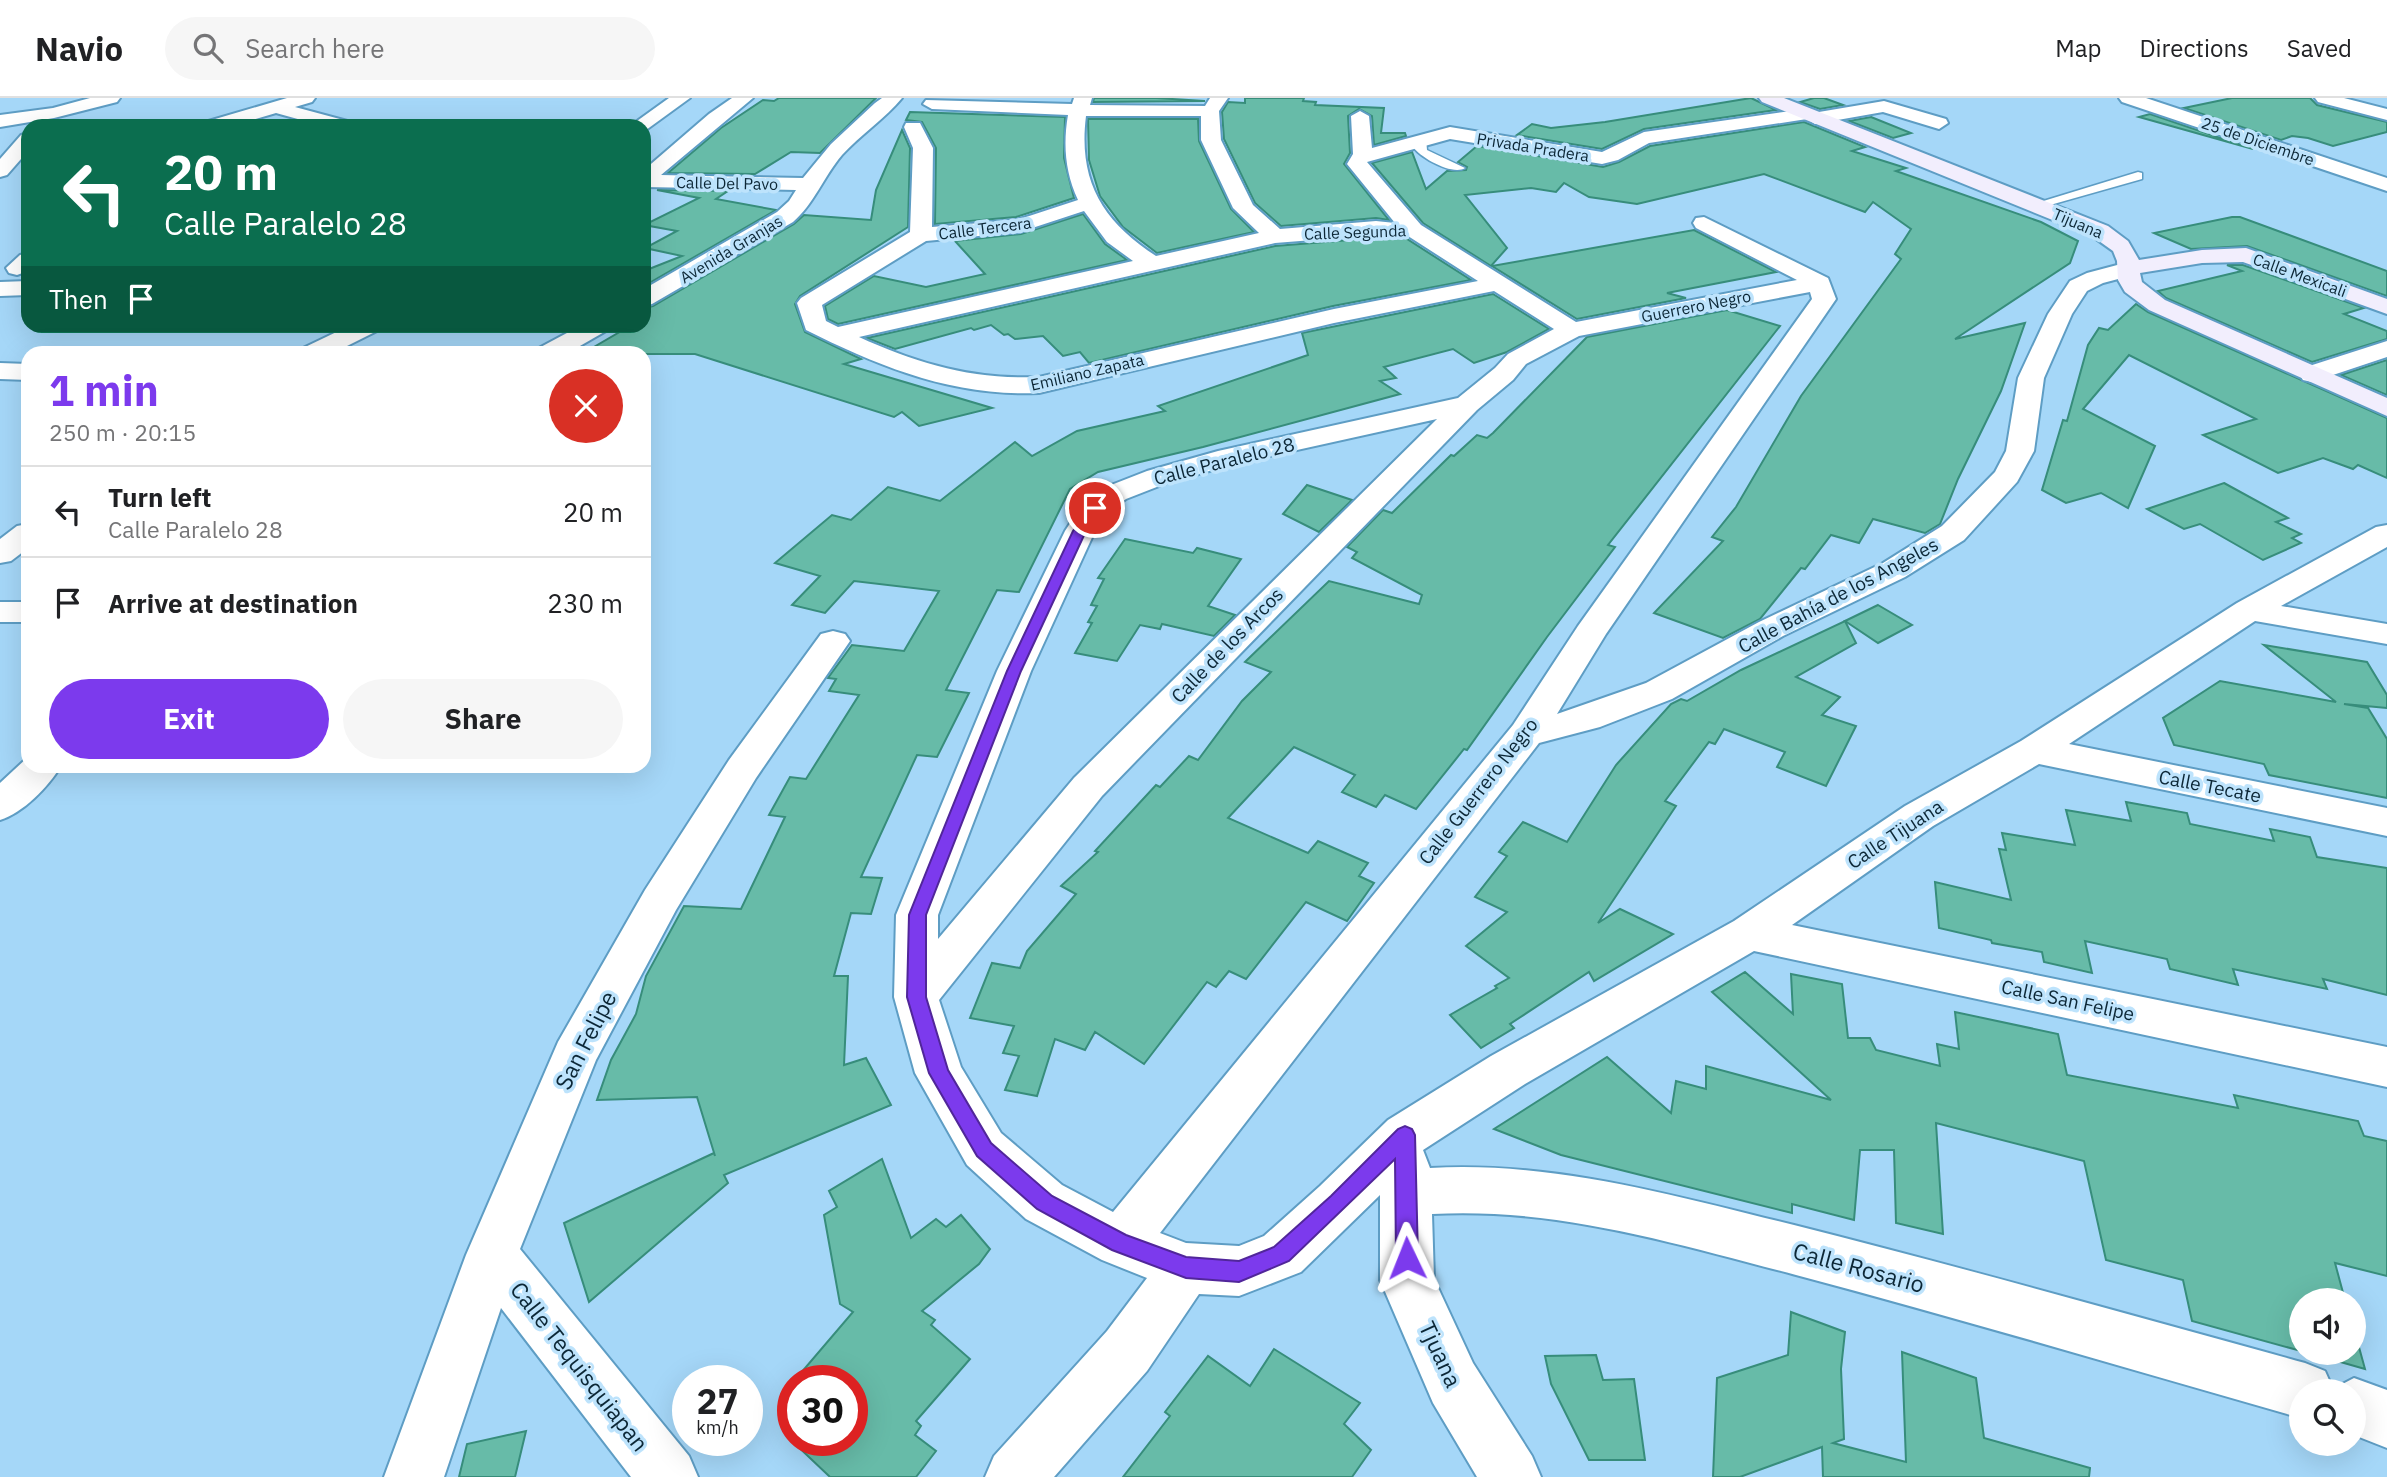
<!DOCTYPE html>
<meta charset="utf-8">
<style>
body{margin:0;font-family:"IBM Plex Sans",sans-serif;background:#f6f6f6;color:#202124;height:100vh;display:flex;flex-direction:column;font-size:26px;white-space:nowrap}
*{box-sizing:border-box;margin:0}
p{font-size:23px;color:#757577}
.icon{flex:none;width:38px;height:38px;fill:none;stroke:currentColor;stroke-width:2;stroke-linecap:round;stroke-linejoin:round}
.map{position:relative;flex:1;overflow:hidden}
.side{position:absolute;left:21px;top:248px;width:630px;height:427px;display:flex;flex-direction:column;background:#fff;border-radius:21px;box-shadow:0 7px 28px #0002}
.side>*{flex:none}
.top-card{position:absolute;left:21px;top:21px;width:630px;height:214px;border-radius:21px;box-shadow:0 7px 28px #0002;background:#0b6e4f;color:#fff;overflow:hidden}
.controls{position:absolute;left:2289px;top:1190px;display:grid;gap:14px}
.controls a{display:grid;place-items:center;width:77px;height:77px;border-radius:50%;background:#fff;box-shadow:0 7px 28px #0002;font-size:35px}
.speed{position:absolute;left:672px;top:1267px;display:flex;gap:14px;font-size:35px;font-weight:700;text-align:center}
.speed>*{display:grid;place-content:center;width:91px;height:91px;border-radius:50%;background:#fff;box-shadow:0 7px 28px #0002;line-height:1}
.speed small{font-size:18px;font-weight:400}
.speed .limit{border:10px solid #d22;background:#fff;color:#111}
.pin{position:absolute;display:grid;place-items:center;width:60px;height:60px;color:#fff;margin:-30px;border:4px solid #fff;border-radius:50%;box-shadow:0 2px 7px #0007}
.me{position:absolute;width:77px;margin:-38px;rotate:358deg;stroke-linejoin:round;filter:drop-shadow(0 0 5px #0008)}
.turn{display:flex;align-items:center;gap:24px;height:147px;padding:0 28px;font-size:32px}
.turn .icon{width:91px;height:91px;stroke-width:2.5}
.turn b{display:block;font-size:49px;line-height:60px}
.then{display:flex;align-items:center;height:66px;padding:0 28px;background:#0003;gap:14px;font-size:26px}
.round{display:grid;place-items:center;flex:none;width:74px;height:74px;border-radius:37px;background:#f6f6f6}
.overview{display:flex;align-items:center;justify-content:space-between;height:119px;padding:0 28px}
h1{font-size:42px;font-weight:800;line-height:52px;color:#7c3aed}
.cta{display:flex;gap:14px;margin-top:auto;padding:14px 28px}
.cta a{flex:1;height:80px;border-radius:42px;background:#7c3aed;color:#fff;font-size:28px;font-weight:800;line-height:80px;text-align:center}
.cta a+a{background:#f6f6f6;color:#202124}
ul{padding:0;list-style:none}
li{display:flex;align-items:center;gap:21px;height:91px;padding:0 28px;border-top:2px solid #e0e0e0}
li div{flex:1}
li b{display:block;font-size:26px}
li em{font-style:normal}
header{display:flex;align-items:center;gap:42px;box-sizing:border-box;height:98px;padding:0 35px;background:#fff;border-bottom:2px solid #e0e0e0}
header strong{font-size:33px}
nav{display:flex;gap:38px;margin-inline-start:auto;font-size:24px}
.search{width:490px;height:63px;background:#f6f6f6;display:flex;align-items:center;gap:18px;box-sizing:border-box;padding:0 24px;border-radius:38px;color:#757577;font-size:26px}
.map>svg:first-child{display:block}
</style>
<header>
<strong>Navio</strong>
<div class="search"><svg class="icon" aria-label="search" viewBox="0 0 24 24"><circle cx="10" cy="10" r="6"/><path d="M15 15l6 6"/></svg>Search here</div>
<nav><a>Map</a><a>Directions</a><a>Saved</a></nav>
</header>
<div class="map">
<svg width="2387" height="1379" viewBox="0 0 2387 1379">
<rect width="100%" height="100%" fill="#a5d7f8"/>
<g fill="#67bba8" stroke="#378d7b" stroke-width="2">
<polygon points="779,0 876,0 820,55 791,54 755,76 668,75 721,30 763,2 774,3"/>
<polygon points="1094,0 1156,0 1205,3 1093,4"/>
<polygon points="1245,0 1304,0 1303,3 1316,4 1315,7 1384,10 1381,35 1405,35 1406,38 1374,47 1372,18 1359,11 1348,18 1350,55 1344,66 1389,122 1376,120 1281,128 1255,105 1224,41 1222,14 1228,4 1245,5"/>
<polygon points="1751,0 1776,12 1644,31 1602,51 1517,37 1532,26 1551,30 1605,24"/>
<polygon points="1814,0 1824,0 1843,7 1820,11 1800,4"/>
<polygon points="2232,0 2310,0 2317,7 2387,24 2387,34 2333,48 2308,40 2292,38 2281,42 2184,10"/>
<polygon points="910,14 1065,19 1064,60 1074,100 1016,119 935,126 936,50 922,24 906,22"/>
<polygon points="2150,16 2253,51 2139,19"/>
<polygon points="1871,19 1911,35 1893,40 1849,23"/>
<polygon points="1088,21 1198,21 1199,43 1231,111 1254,134 1157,155 1123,129 1100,98 1089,62"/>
<polygon points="1804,24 1865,49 1852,53 1906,70 1896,73 2041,124 2078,143 2070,165 1955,241 2025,225 2001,293 1958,381 1940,426 1925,435 1873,421 1859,445 1831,437 1805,471 1801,470 1760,521 1723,540 1654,515 1723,443 1712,439 1736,409 1801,298 1901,161 1895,156 1911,131 1873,104 1865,114 1764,76 1637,106 1589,99 1564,85 1556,94 1531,90 1465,97 1507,150 1491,168 1423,125 1372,65 1412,54 1426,91 1447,73 1466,72 1467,69 1458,64 1477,48 1603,69 1619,64 1650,48"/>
<polygon points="902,32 910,50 908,129 800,198 795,206 805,234 861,261 844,266 992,310 919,328 902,314 894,319 695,256 582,256 630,228 644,228 644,210 653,208 794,126 804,117 871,122 876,92"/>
<polygon points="657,92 728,93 716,101 776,112 644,188 644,173 682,158 645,150 677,133 644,127 699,100"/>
<polygon points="1083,116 1105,146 1127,162 838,226 828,221 825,208 874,178 926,189 985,176 955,143 1021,136"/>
<polygon points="2232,119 2240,119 2387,173 2387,198 2247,148 2191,151 2154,135"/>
<polygon points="1694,132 1776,174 1667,195 1686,200 1577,221 1492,168"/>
<polygon points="1376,140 1407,141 1471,182 1333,208 1089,265 1080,254 1063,258 1043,238 1015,241 1008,236 1004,237 991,227 974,232 971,230 895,251 867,240 1275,148"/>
<polygon points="2227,167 2243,167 2364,210 2344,216 2387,233 2387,241 2312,264 2166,200 2158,193 2242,173"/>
<polygon points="1493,196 1549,231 1507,254 1474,265 1453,251 1384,269 1396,280 1380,283 1400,296 1203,349 1098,374 1070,391 1019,494 997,492 946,592 969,595 937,659 917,657 861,779 882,780 871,816 851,815 834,878 848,878 844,967 866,960 891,1007 724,1077 728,1085 589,1204 564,1125 714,1055 715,1058 697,999 597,1002 611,962 636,916 646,878 684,808 741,811 785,719 769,717 790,679 806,681 859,597 829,593 836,581 828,580 852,547 904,553 939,493 854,483 825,515 792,507 820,478 775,465 832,417 851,422 888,389 940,403 1015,344 1032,358 1077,333 1165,313 1158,308 1308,257 1302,235"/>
<polygon points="2136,206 2148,214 2387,320 2387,380 2358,367 2353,371 2323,360 2278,375 2203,337 2256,321 2129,257 2083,311 2155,348 2128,410 2101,395 2066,405 2042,392 2063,322 2067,323 2088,247 2099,230 2108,232"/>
<polygon points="1727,212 1780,228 1608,447 1615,449 1547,539 1467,652 1464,651 1416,711 1385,697 1376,709 1342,694 1355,677 1294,649 1228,720 1308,755 1318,743 1368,765 1359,778 1374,785 1347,823 1306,804 1246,881 1229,873 1216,889 1207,884 1144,966 1095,934 1085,952 1055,941 1037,998 1005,992 1019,958 1003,955 1014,928 970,920 992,865 1020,870 1027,853 1076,796 1061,788 1098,754 1095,753 1156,687 1160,689 1189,658 1198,662 1242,603 1271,574 1245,564 1329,483 1419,506 1422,497 1352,460 1357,454 1347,449 1383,412 1392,415 1451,357 1454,358 1477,337 1487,340 1493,335 1587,239"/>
<polygon points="2387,262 2387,297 2341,277"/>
<polygon points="2224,385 2288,420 2276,424 2301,436 2292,440 2301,445 2263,462 2200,426 2184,431 2147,411"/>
<polygon points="1307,387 1352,402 1319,434 1283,416"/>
<polygon points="1125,441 1193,455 1197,450 1241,461 1208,508 1235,517 1214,538 1162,526 1160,531 1140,527 1117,563 1075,555 1092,525 1088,524 1097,508 1091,507 1104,481 1098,480"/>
<polygon points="1878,507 1912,527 1878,545 1845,523"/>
<polygon points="1845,523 1856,545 1796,579 1840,599 1822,617 1856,628 1826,688 1777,669 1785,654 1724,631 1715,646 1709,644 1665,703 1676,708 1598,825 1620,811 1673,836 1594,883 1589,874 1510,926 1514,930 1481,950 1450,917 1497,890 1495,888 1509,880 1466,848 1507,814 1475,799 1507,758 1499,754 1523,724 1567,744 1616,667 1671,606 1681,601 1687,603 1741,572"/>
<polygon points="2264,547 2367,564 2387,597 2387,610 2344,606 2368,610 2387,641 2387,700 2269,677 2264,666 2174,647 2163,620 2220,583 2336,604"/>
<polygon points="2126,704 2187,715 2190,726 2274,743 2270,731 2310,739 2317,759 2387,770 2387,897 2323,881 2327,891 2233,871 2238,887 2170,871 2167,861 2085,843 2092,875 2044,864 2042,854 1992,845 1991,842 1939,830 1935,784 2011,802 1999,751 2006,752 2002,735 2075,747 2066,712 2131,723"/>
<polygon points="1745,874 1793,916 1791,876 1842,886 1848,940 1870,940 1876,952 1940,968 1937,946 1959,951 1955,914 2058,936 2067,977 2238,1010 2234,997 2358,1023 2364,1038 2387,1043 2387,1178 2335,1165 2345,1202 2301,1202 2301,1253 2192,1223 2183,1182 2106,1162 2084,1063 1936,1025 1943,1136 1896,1125 1894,1052 1860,1052 1854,1122 1792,1106 1792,1115 1561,1057 1494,1031 1607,959 1671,1015 1676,983 1706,991 1706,968 1831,1002 1712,894"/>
<polygon points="882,1061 911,1140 936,1121 946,1129 961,1117 990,1151 979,1166 922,1213 935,1222 931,1227 970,1261 916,1323 921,1328 915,1337 936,1353 916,1379 830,1379 791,1342 852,1342 852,1283 794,1283 853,1214 840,1206 824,1117 837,1109 829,1093"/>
<polygon points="1791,1214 1845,1234 1841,1271 1844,1341 1833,1345 1906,1364 1902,1254 1976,1280 1984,1340 2090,1370 2089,1379 1823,1379 1822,1349 1740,1379 1713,1379 1717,1280 1788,1257"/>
<polygon points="2354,1231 2365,1271 2309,1255 2354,1255"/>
<polygon points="1274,1251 1360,1305 1344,1326 1371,1352 1352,1379 1123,1379 1170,1318 1165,1314 1208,1258 1250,1288"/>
<polygon points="1596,1257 1603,1282 1634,1281 1645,1362 1589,1362 1551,1286 1545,1258"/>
<polygon points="526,1333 515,1379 459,1379 467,1346"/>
</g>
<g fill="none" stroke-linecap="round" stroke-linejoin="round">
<g stroke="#5e9dc4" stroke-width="3">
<g id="service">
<path d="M1418,41H1426L1427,52L1465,70C1453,78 1421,60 1413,49Z"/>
<polygon points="2138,74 2142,75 2142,81 2036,111 2030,107"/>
</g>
</g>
<g stroke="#5e9dc4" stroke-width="4">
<g id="minor">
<polygon points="90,0 120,0 117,4 54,20 0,29 0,17 53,10"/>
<polygon points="287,0 315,0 312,4 295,9 351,24 353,28 323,28 276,15 232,28 203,28 205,24"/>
<path d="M732,0H753L661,77L803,80L831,46L875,5L882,0H902C886,20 860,37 842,57C824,78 814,106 793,124L652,206L644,208V191L777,114L789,103L796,92L644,89V72L709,16Z"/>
<path d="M1074,0H1092L1090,7L1205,8L1210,0H1228L1219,13L1221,42L1253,107L1280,131L1376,123L1395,125L1347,66L1353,56L1351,18L1360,13L1369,18L1372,50L1450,29L1602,54L1644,34L1805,11L1813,15L1884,3L1946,21L1948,25L1939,31L1883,14L1815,26L1807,21L1649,45L1618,62L1602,66L1450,41L1367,64L1421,127L1576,224L1797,182L1696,130L1693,125L1696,120L1704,119L1828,180L1836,201L1606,536L1557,616L1646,585L1759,524L1883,465L1942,428L1995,374L2006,353L2018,280L2048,216L2070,183L2087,175L2121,166H2137L2140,171L2137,176L2103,185L2087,193L2072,216L2044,280L2034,353L2017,384L1964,442L1905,479L1783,538L1672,601L1600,629L1539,645L1160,1135L1186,1145L1239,1148L1264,1138L1320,1088L1388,1022L1491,958L1734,823L1905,708L2021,643L2237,505L2376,429L2387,427V449L2281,508L2387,526V546L2255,523L2069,646L2387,710V738L2039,666L1933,728L1792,827L2387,949V989L1754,853L1525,986L1423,1052L1430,1070C1555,1063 1675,1098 1794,1127C1965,1170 2135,1218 2305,1265L2325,1273L2333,1291L2354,1280L2387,1292V1350L2354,1337V1293H2301V1320C2133,1272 1965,1222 1796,1177C1677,1146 1556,1109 1432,1116L1434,1181L1473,1265L1532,1358L1541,1379H1477L1433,1305L1380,1182V1097L1301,1174L1239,1198L1199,1196L1147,1273L1054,1379H985L994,1358L1107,1233L1147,1180L1102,1162L1026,1121L967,1067L915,975L894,899L896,817L997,573L1065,433L1084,404L1106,389L1147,373L1218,353L1458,300L1495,270L1508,256L1554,231L1494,193L1334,225L1039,295C954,299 880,269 806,232L797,205L801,200L910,134L913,50L904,29L906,25H920L933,50L932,129L1017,122L1078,102C1065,74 1063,46 1068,17L932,11L923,6L926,2L1072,6ZM1086,18H1201V42L1233,110L1259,135L1156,158C1102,123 1078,83 1086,18ZM1084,113L1107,144L1133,163L838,229L826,223L822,207L926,143L1020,134ZM1376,137L1408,138L1478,183L1334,211L1039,279C974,282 918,266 859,239L1275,145ZM1810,194L1812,201L1578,528L1513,627L1113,1114L1062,1087L1001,1035L961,969L939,902L1102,698L1477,312L1513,282L1526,266L1579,238ZM1437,321L1074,680L938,841V817L1031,573L1095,433L1106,416L1126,401L1167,385L1234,366Z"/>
<polygon points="2119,0 2146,0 2387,80 2387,93 2122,4"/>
<polygon points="2315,0 2344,0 2387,11 2387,22 2318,4"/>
<polygon points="28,35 28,53 7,77 0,79 0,61 21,37"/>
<polygon points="28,155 28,173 17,177 9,175 6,170 20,157"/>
<polygon points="349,228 380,228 377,233 331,256 298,256 301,251"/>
<polygon points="580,228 609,228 606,233 566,256 534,256 537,251"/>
<polygon points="2387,243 2387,259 2312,284 2303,282 2299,276 2303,270"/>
<polygon points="0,265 28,266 28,282 0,281"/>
<polygon points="28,426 28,450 11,463 0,465 0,441 17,428"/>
<rect x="0" y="504" width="28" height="20"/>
<polygon points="833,533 845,536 850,543 756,680 676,812 596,962 520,1151 689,1358 698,1379 631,1379 501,1210 444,1379 384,1379 466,1157 558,944 645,792 729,662 821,536"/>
<path d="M28,659V668H61C48,689 23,715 0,722V685Z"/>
</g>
</g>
<g stroke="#5e9dc4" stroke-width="4">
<g id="tertiary">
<polygon points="669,0 690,0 646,32 644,28 630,28"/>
<polygon points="28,183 28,197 0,198 0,184"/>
</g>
</g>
<g stroke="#5e9dc4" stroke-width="4">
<polygon id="secondary" points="1759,0 1784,0 2108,128 2128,143 2139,162 2202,152 2246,150 2387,201 2387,216 2243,164 2202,165 2140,175 2142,184 2165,202 2387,300 2387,318 2149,212 2125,194 2118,182 2117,163 2113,153 2092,138 1762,4"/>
</g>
<use href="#service" fill="#fff" fill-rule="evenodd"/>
<use href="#minor" fill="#fff" fill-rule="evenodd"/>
<use href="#tertiary" fill="#fff" fill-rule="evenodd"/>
<use href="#secondary" fill="#f2eefd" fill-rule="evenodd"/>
</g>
<polygon fill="#7c3aed" stroke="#51269a" stroke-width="2" points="1095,406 1101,410 1086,433 1021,573 926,817 926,899 948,972 991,1045 1052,1098 1126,1137 1186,1159 1239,1163 1274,1149 1331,1098 1398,1031 1405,1028 1412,1031 1415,1037 1418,1160 1414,1167 1407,1170 1399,1167 1396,1160 1395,1061 1289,1163 1239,1184 1186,1180 1112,1152 1037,1111 977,1058 929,975 907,899 909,817 1007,573 1073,433 1090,408"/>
<g text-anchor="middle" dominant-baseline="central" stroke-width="7" stroke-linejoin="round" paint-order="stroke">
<g font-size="16" fill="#0c2736" stroke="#bde3fc">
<text transform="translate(2258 43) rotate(19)">25 de Diciembre</text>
<text transform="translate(1533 49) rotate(9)">Privada Pradera</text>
<text transform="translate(727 85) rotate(1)">Calle Del Pavo</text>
<text transform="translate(2078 125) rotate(23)">Tijuana</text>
<text transform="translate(985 130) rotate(-7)">Calle Tercera</text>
<text transform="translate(1355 134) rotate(-2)">Calle Segunda</text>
<text transform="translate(731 151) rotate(-31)">Avenida Granjas</text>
<text transform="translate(2300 177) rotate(20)">Calle Mexicali</text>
<text transform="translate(1696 208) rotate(-11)">Guerrero Negro</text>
<text transform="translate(1087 274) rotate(-13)">Emiliano Zapata</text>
</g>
<g font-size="19" fill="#0c2736" stroke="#bde3fc">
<text transform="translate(1224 363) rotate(-14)">Calle Paralelo 28</text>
<text transform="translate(1838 497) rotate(-28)">Calle Bahía de los Angeles</text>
<text transform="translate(1227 547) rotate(-46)">Calle de los Arcos</text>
<text transform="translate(2210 688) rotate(11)">Calle Tecate</text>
<text transform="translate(1478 693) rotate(-52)">Calle Guerrero Negro</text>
<text transform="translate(1895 736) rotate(-33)">Calle Tijuana</text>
<text transform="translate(2068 902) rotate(12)">Calle San Felipe</text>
</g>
<g font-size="23" fill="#0c2736" stroke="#bde3fc">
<text transform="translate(585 942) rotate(-63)">San Felipe</text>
<text transform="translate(1859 1169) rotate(15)">Calle Rosario</text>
<text transform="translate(1441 1256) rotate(65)">Tjuana</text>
<text transform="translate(580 1268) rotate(52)">Calle Tequisquiapan</text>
</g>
</g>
</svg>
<div class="controls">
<a><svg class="icon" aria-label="sound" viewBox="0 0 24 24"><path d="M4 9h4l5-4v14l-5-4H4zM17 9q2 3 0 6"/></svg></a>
<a><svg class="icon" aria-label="search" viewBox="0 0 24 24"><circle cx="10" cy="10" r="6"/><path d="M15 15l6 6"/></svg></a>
</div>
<div class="speed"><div>27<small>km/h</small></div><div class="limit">30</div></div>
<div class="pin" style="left:1095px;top:410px;background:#d93025"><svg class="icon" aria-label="arrive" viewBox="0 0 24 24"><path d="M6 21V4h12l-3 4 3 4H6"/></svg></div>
<svg class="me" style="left:1407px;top:1160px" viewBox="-20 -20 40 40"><path d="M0-17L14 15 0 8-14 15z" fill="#7c3aed" stroke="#fff" stroke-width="4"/></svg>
<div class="top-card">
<div class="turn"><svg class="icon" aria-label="left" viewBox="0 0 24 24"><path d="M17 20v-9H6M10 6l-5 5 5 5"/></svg><div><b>20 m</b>Calle Paralelo 28</div></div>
<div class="then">Then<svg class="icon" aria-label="arrive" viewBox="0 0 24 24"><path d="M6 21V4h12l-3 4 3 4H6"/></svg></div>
</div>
<section class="side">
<div class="overview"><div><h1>1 min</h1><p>250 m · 20:15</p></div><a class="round" style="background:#d93025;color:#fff"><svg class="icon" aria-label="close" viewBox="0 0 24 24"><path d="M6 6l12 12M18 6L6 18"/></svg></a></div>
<ul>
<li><svg class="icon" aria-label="left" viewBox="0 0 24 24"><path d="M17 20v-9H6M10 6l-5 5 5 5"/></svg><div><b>Turn left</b><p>Calle Paralelo 28</p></div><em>20 m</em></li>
<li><svg class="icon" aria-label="arrive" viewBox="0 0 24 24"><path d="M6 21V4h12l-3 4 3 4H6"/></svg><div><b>Arrive at destination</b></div><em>230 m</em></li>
</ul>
<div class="cta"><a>Exit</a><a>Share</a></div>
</section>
</div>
